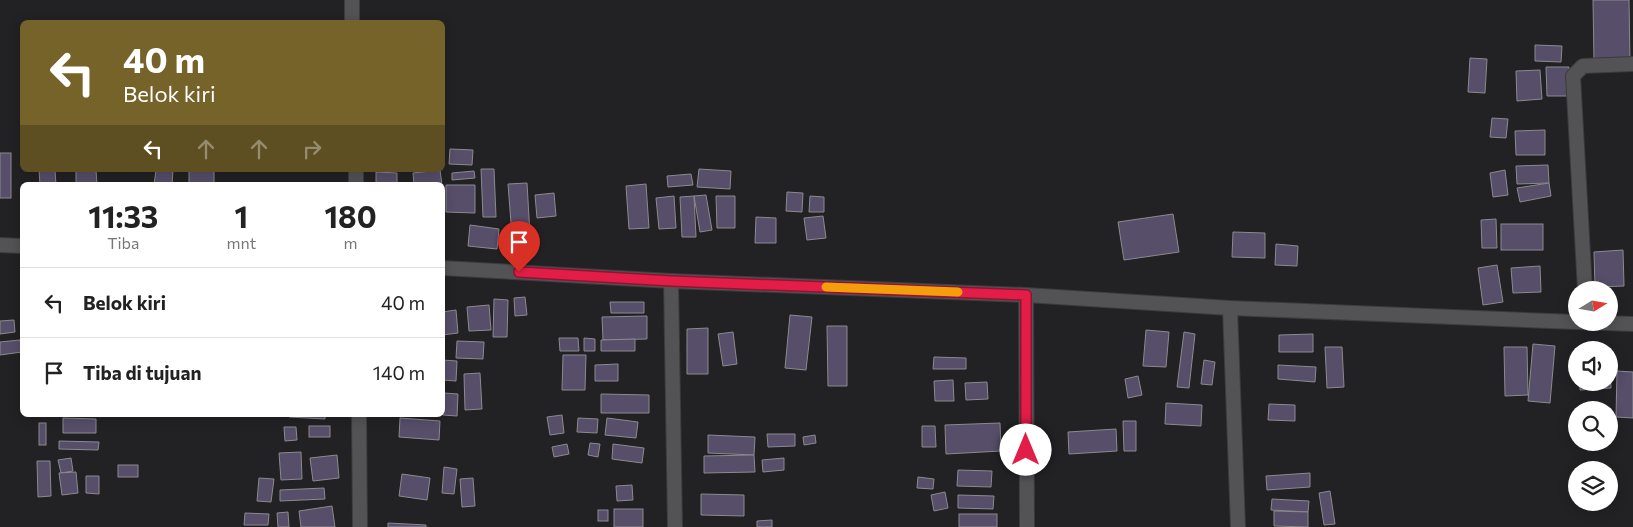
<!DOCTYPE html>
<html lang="id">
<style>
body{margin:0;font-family:Commissioner,sans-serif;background:#f2f2f2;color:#222;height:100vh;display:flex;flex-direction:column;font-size:19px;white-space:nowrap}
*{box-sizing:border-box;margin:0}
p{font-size:16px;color:#767676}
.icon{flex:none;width:28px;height:28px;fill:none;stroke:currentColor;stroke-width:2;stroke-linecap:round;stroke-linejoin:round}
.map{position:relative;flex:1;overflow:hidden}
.drawer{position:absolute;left:20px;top:182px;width:425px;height:235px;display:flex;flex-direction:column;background:#fff;border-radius:8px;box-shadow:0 2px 12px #0003}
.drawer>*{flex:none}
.banner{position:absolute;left:20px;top:20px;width:425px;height:152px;border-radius:8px;box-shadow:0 2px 12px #0003;background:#75632a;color:#fff;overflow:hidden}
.needle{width:32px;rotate:79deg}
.fabs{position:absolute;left:1568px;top:281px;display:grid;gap:10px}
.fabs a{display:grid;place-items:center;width:50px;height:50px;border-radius:50%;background:#fff;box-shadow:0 2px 12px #0003;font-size:25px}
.pin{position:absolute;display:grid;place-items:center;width:42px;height:42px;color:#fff;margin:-51px -21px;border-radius:50% 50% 50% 0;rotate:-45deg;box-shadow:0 0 5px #0007}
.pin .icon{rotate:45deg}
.me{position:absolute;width:55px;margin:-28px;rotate:0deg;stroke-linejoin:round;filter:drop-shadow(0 0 4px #0008)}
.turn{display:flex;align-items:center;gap:18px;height:105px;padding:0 20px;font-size:22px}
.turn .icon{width:65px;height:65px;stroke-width:2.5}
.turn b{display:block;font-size:35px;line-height:42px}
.lanes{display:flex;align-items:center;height:48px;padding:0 20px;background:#0003;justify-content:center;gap:25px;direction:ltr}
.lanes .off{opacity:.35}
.eta{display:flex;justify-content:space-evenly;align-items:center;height:85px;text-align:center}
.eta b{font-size:30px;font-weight:700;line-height:35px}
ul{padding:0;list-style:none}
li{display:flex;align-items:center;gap:15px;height:70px;padding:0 20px;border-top:1px solid #e0e0e0}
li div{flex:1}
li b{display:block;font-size:19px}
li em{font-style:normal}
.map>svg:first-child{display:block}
</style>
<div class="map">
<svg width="1633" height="527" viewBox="0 0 1633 527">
<rect width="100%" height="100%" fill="#222124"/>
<g fill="#574e69" stroke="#8b8a8e">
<polygon points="1593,0 1629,0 1630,62 1594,62"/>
<polygon points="1535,45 1562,46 1561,62 1535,61"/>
<polygon points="1470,58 1487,59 1485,93 1468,92"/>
<polygon points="1546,67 1569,67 1569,96 1547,96"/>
<polygon points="1540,70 1542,99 1517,101 1516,71"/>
<polygon points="1492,118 1508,119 1506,138 1490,137"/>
<polygon points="1545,130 1545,155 1516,155 1515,131"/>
<polygon points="450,149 473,150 472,165 449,164"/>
<rect x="0" y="153" width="11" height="45"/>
<polygon points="1548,165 1549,183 1517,184 1516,166"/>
<polygon points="481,169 494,169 496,217 483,217"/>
<polygon points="699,169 731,171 730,189 697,187"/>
<polygon points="39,170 55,170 56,185 40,185"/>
<polygon points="76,170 96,170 97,185 76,185"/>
<polygon points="156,170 173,170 172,185 154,185"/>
<rect x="189" y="170" width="25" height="15"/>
<polygon points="440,170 442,185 414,185 413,173"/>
<polygon points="1505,170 1508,195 1493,197 1490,173"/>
<polygon points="474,171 475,178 452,180 452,173"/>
<polygon points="376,172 397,173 397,185 376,185"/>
<polygon points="691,174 693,185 668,187 667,176"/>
<polygon points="527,183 530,235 512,236 508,184"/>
<polygon points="1549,183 1551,196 1520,202 1517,188"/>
<polygon points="646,184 649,228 629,229 626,186"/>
<polygon points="446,185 475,185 475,213 446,212"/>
<polygon points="787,192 803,193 802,212 786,211"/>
<polygon points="554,193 556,216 537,218 535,195"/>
<polygon points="706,195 712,230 700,232 694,196"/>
<polygon points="674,196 676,228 659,229 656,198"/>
<polygon points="694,196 696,237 682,237 680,197"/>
<polygon points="716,196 735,196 735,228 717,228"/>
<polygon points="810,196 824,197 824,212 809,212"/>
<polygon points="1173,214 1179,252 1124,260 1118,222"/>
<polygon points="823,216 826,238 807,240 804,218"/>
<polygon points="756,217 776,218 776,243 755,243"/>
<polygon points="1496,219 1497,248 1482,248 1481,220"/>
<rect x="1501" y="224" width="42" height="26"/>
<polygon points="470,225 499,229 497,249 468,246"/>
<polygon points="1233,232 1265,233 1265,258 1232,257"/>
<polygon points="1276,244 1298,246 1297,266 1275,265"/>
<polygon points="1623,250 1624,286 1595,287 1594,252"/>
<polygon points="1497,265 1503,302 1483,305 1478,268"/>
<polygon points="1540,266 1541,292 1513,293 1511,268"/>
<polygon points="525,297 527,315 515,316 514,298"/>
<polygon points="494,299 508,300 507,337 493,337"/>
<polygon points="610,302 644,302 644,313 611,313"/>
<polygon points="489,305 491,330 469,331 467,307"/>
<polygon points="456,310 458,333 442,335 442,312"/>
<polygon points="790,315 812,317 806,370 785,368"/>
<polygon points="647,316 647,339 603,340 602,317"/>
<polygon points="14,320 15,332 0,334 0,321"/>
<polygon points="827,326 847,326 847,386 828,386"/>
<polygon points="708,328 708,374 687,374 687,329"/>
<polygon points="1146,330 1169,332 1166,367 1143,366"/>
<polygon points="733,332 737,364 723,366 718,334"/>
<polygon points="1184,332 1195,334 1189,388 1177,387"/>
<polygon points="1313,334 1313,352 1279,352 1279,335"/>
<polygon points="559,338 578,338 579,351 560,351"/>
<polygon points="584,338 595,339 595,351 584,351"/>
<polygon points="635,339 635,351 601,351 601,340"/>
<polygon points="20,340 22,352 0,355 0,342"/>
<polygon points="457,341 484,342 483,359 456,358"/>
<polygon points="1533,344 1555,346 1550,403 1528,401"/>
<polygon points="1325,347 1342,347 1344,387 1327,388"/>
<polygon points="1504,347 1527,347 1528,395 1505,396"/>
<polygon points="1609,348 1611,388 1580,390 1580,382 1609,382 1609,350 1578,350"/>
<polygon points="563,355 586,355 585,390 562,390"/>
<polygon points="934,357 966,358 966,369 933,369"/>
<polygon points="442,360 457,361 456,381 442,380"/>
<polygon points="1204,360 1215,362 1212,385 1201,384"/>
<polygon points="618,364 618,381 595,381 595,365"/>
<polygon points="1278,365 1316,367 1315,382 1278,379"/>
<polygon points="1617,371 1633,372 1633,418 1616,417"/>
<polygon points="480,373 482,409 465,410 464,374"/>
<polygon points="1138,376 1142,395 1128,398 1125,379"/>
<polygon points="953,380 954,401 935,401 934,381"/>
<polygon points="987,382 988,399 966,400 965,383"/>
<polygon points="444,393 458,394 457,416 443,415"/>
<polygon points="601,394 649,395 649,413 601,413"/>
<polygon points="1166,403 1202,405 1201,426 1165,424"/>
<polygon points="1269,404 1295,405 1295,421 1268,420"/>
<polygon points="289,415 325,415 325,419 289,417"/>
<polygon points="562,415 564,433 550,435 547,417"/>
<polygon points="63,418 96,419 96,433 63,433"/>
<polygon points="400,418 440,421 439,440 399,437"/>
<polygon points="578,418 598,419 597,433 577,432"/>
<polygon points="607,418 638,422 636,438 605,435"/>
<polygon points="1123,421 1136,421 1136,451 1124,451"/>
<rect x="39" y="423" width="7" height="22"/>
<polygon points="1000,423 1001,451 946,454 945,425"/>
<rect x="309" y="426" width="21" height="11"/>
<polygon points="922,426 935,426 936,447 922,447"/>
<polygon points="284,427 296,427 297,440 285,441"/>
<polygon points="1116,429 1117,451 1069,454 1068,432"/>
<polygon points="767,434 795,434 795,446 768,447"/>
<polygon points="708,435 755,437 754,455 708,453"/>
<polygon points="815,435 816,443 804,445 803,437"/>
<polygon points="59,441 99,442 98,450 59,449"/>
<polygon points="590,443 600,444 598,457 588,455"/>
<polygon points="567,444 569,454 554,457 552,447"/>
<polygon points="613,444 644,448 642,463 612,459"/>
<polygon points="301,452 302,479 281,480 279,453"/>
<polygon points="337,455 339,478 313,481 310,458"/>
<polygon points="754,455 755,472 704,473 704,456"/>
<polygon points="71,458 73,471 61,473 58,460"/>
<polygon points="784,458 784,470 763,472 762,460"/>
<polygon points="37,461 50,461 51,496 38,497"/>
<rect x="118" y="465" width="20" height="12"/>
<polygon points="444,467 457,469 454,494 442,493"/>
<polygon points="958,470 992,471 991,487 957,486"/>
<polygon points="76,472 78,493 62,495 59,473"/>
<polygon points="1310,473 1310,487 1267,490 1266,476"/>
<polygon points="402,474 430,478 427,500 399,496"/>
<polygon points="86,476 99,476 99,494 86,493"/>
<polygon points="918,477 934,479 933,489 917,488"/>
<polygon points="259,478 274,479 271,502 257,501"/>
<polygon points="473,478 475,506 462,507 460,479"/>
<polygon points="632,485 633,500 617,501 616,486"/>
<polygon points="324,488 325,499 280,501 280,490"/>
<polygon points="1330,491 1335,524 1324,525 1319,493"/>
<polygon points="945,492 948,508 934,511 931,495"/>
<polygon points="701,494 744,495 744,516 701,515"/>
<polygon points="958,495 994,496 993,509 958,508"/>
<polygon points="1272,499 1309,501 1308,512 1271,510"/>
<polygon points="332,506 335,527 301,527 299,511"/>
<rect x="614" y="509" width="29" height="18"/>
<rect x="598" y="510" width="10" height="11"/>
<polygon points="1274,511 1308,512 1308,527 1274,526"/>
<polygon points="288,512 289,527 278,527 277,513"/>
<polygon points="245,513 269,514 268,525 244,525"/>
<rect x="959" y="514" width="38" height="13"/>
<polygon points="772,520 772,527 757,527 757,521"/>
<polygon points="388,523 426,525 426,527 388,527"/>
</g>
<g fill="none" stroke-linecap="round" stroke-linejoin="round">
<g stroke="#3c3b3d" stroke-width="16">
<g id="minor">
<polyline points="352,0 352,22"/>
<polyline points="356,170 356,185"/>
<polyline points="0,245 22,246"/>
<polyline points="442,268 671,281 1026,295 1230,308 1576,322"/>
<polyline points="671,281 675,527"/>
<polyline points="1585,290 1573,76 1583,66 1633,64"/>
<polyline points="1026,295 1027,527"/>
<polyline points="1230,308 1238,527"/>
<polyline points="1577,322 1633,324"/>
<polyline points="359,415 360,527"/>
</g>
</g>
<use href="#minor" stroke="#535255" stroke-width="14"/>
</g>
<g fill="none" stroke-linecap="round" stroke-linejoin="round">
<g stroke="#92132f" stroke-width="12">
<polyline id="route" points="519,272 671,281 1026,295 1026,450"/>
</g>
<use href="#route" stroke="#e11d48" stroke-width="9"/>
<polyline stroke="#f59e0b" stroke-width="9" points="826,287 958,292"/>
</g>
</svg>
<div class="fabs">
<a><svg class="needle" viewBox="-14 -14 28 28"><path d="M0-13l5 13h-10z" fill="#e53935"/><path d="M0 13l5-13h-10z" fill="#767676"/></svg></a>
<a><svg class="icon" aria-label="sound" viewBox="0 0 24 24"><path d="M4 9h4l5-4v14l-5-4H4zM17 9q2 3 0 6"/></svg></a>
<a><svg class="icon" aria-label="search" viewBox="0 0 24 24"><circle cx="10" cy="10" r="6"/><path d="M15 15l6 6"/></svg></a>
<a><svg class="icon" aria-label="layers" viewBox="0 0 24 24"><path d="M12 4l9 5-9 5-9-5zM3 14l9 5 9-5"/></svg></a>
</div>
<div class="pin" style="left:519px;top:272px;background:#d93025"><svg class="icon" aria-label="arrive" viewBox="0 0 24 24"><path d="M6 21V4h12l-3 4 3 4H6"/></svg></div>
<svg class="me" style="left:1026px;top:450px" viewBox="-20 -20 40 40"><circle r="19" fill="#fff"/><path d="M0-13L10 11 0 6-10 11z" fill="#e11d48"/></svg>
<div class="banner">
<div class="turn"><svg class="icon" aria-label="left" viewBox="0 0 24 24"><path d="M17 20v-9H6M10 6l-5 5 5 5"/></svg><div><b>40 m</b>Belok kiri</div></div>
<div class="lanes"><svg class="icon" aria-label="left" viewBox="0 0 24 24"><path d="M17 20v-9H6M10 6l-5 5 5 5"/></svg><svg class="icon off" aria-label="ahead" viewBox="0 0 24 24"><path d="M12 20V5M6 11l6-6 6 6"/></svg><svg class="icon off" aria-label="ahead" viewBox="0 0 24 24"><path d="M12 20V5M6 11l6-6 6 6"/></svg><svg class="icon off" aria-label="right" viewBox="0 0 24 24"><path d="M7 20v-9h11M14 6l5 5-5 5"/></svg></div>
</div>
<section class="drawer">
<div class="eta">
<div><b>11:33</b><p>Tiba</p></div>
<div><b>1</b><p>mnt</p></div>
<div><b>180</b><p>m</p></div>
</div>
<ul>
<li><svg class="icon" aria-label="left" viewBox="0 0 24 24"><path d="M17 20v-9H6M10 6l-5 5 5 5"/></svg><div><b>Belok kiri</b></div><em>40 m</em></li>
<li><svg class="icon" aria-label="arrive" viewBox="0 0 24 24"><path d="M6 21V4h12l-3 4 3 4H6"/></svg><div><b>Tiba di tujuan</b></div><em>140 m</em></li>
</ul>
</section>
</div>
